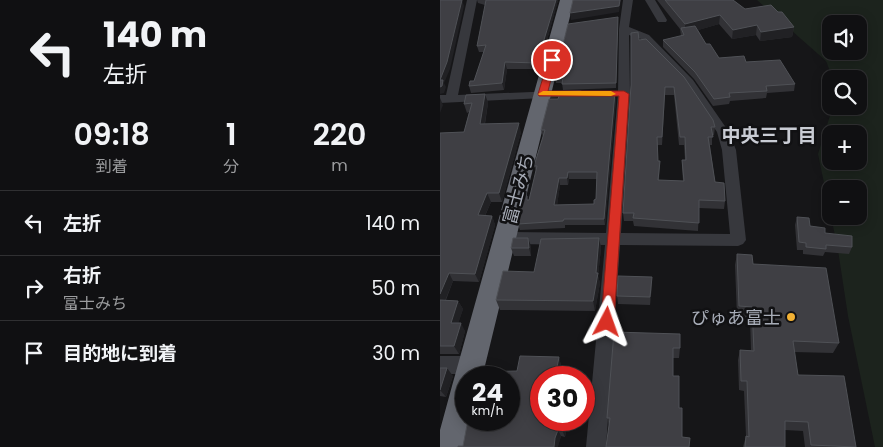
<!DOCTYPE html>
<html lang="ja">
<meta charset="utf-8">
<style>
body{margin:0;font-family:Poppins,"Noto Sans JP",sans-serif;background:#19191b;color:#f1f3f6;height:100vh;display:flex;flex-direction:column;font-size:19px;white-space:nowrap}
*{box-sizing:border-box;margin:0}
p{font-size:16px;color:#9c9d9f}
.icon{flex:none;width:28px;height:28px;fill:none;stroke:currentColor;stroke-width:2;stroke-linecap:round;stroke-linejoin:round}
.map{position:relative;flex:1;overflow:hidden}
.details{display:flex;flex-direction:column;background:#101012;width:440px}
.details>*{flex:none}
.guide{background:#101012;color:#f1f3f6;overflow:hidden}
.fabs{position:absolute;left:382px;top:15px;display:grid;gap:10px}
.fabs a{display:grid;place-items:center;width:45px;height:45px;border-radius:10px;background:#101012;box-shadow:0 2px 12px #0003,0 0 0 1px #303032;font-size:25px}
.speed{position:absolute;left:15px;top:366px;display:flex;gap:10px;font-size:25px;font-weight:700;text-align:center}
.speed>*{display:grid;place-content:center;width:65px;height:65px;border-radius:50%;background:#101012;box-shadow:0 2px 12px #0003,0 0 0 1px #303032;line-height:1}
.speed small{font-size:12px;font-weight:400}
.speed .limit{border:8px solid #d22;background:#fff;color:#111}
.pin{position:absolute;display:grid;place-items:center;width:42px;height:42px;color:#fff;margin:-21px;border:2px solid #fff;border-radius:50%;box-shadow:0 1px 5px #0007}
.me{position:absolute;width:55px;margin:-28px;rotate:4deg;stroke-linejoin:round;filter:drop-shadow(0 0 4px #0008)}
.turn{display:flex;align-items:center;gap:18px;height:105px;padding:0 20px;font-size:22px}
.turn .icon{width:65px;height:65px;stroke-width:2.5}
.turn b{display:block;font-size:35px;line-height:42px}
.eta{display:flex;justify-content:space-evenly;align-items:center;height:85px;text-align:center}
.eta b{font-size:30px;font-weight:600;line-height:35px}
ul{padding:0;list-style:none}
li{display:flex;align-items:center;gap:15px;height:65px;padding:0 20px;border-top:1px solid #303032}
li div{flex:1}
li b{display:block;font-size:19px}
li em{font-style:normal}
main{display:flex;flex:1;min-height:0}
.map>svg:first-child{display:block}
</style>
<main>
<section class="details">
<div class="guide">
<div class="turn"><svg class="icon" aria-label="left" viewBox="0 0 24 24"><path d="M17 20v-9H6M10 6l-5 5 5 5"/></svg><div><b>140 m</b>左折</div></div>
</div>
<div class="eta">
<div><b>09:18</b><p>到着</p></div>
<div><b>1</b><p>分</p></div>
<div><b>220</b><p>m</p></div>
</div>
<ul>
<li><svg class="icon" aria-label="left" viewBox="0 0 24 24"><path d="M17 20v-9H6M10 6l-5 5 5 5"/></svg><div><b>左折</b></div><em>140 m</em></li>
<li><svg class="icon" aria-label="right" viewBox="0 0 24 24"><path d="M7 20v-9h11M14 6l5 5-5 5"/></svg><div><b>右折</b><p>富士みち</p></div><em>50 m</em></li>
<li><svg class="icon" aria-label="arrive" viewBox="0 0 24 24"><path d="M6 21V4h12l-3 4 3 4H6"/></svg><div><b>目的地に到着</b></div><em>30 m</em></li>
</ul>
</section>
<div class="map">
<svg width="443" height="447" viewBox="0 0 443 447">
<rect width="100%" height="100%" fill="#161618"/>
<path fill="#1c231d" fill-rule="evenodd" d="M317,0H443V447H435L408,316L398,250L378,154L393,106H419V79H393L386,61ZM391,24H419V51H391ZM391,134H419V161H391ZM391,189H419V216H391Z"/>
<g fill="none" stroke-linecap="round" stroke-linejoin="round">
<g fill="#37383d" fill-rule="evenodd">
<polygon points="27,0 37,0 18,95 140,90 144,92 146,94 144,96 0,103 0,95 6,95"/>
<path d="M183,0H193L189,27L209,35L253,80L289,132L296,150L306,240L303,244L298,246L180,245L166,447H146L165,245L65,244L60,242L57,238L60,234L65,232L166,233L178,93L179,29ZM189,35L201,39L245,84L277,132L282,150L290,234L181,233L190,93Z"/>
<polygon points="205,0 215,0 227,20 226,22 218,22"/>
<polygon points="0,356 32,356 39,359 41,365 39,371 32,374 0,374"/>
</g>
<polygon fill="#63666e" fill-rule="evenodd" points="120,0 134,0 42,378 26,378 26,420 33,420 26,447 0,447 0,430 12,386"/>
</g>
<g fill="#323236" fill-rule="evenodd">
<polygon points="37,0 118,0 99,69 67,69 64,90 31,93 29,86 34,81 44,52 39,52 37,46 45,5 38,3"/>
<polygon points="217,0 293,0 305,9 338,12 354,27 352,37 320,41 316,35 292,39 279,24 258,30 266,44 279,58 306,62 355,84 354,91 327,93 326,98 290,101 289,104 273,106 254,79 223,47 223,40 241,36 240,29"/>
<polygon points="178,17 176,88 123,90 122,83 116,83 115,77"/>
<path d="M199,40L275,127L274,135H272V145H270L275,182L285,201L284,209L259,208L258,231L194,226L193,221H184L183,213ZM225,95H234L239,145H244L245,160H242V168L243,181L219,180L220,161H218L217,145H222Z"/>
<polygon points="45,94 48,103 45,124 81,132 62,202 51,202 45,216 52,216 55,225 39,282 13,281 6,300 18,301 23,309 18,323 25,331 19,354 0,354 0,133 24,132 29,112 27,113 24,104"/>
<path d="M176,99L165,225H125V228L80,230L78,224L89,200L96,171L94,166L103,137L101,130ZM129,179H157L156,199L154,204L117,205L120,185H128Z"/>
<polygon points="357,217 370,226 412,247 409,254 385,252 383,256 363,254 363,250 357,250 355,225"/>
<polygon points="159,238 161,248 158,276 160,283 155,311 60,310 56,300 94,272"/>
<polygon points="91,246 91,256 74,256 71,248"/>
<polygon points="297,254 313,264 399,343 393,353 354,352 358,375 416,447 365,447 363,431 345,430 345,447 303,447 306,436 304,391 299,390 298,360 300,350 311,350 310,318 297,317 295,265"/>
<polygon points="212,285 210,305 178,304 177,296"/>
<polygon points="174,332 240,348 239,358 233,358 233,376 239,408 242,437 169,426 167,418"/>
<polygon points="119,357 121,366 119,378 101,378 101,420 144,420 144,389 149,397 147,421 128,421 125,437 121,436 118,445 23,446 77,371"/>
<polygon points="0,368 13,376 6,397 0,396"/>
</g>
<g fill="#212124">
<polygon points="22,0 24,6 10,69 4,83 6,87 4,93 0,94 0,80"/>
<polygon points="116,0 118,0 99,69 97,63"/>
<polygon points="180,0 181,0 179,12 131,20 130,13"/>
<polygon points="280,15 279,24 245,34 245,24"/>
<polygon points="317,25 316,35 292,39 293,30"/>
<polygon points="354,27 352,37 320,41 321,32"/>
<polygon points="65,62 67,69 64,90 62,83"/>
<polygon points="225,87 225,95 222,145 222,137"/>
<polygon points="175,92 176,99 165,225 164,219"/>
<polygon points="45,94 48,103 43,133 40,124"/>
<polygon points="0,98 3,105 0,113"/>
<polygon points="79,123 81,132 62,202 59,193"/>
<polygon points="128,172 129,179 128,185 127,178"/>
<polygon points="119,178 120,185 116,212 114,205"/>
<polygon points="47,193 51,202 41,224 38,215"/>
<polygon points="52,216 55,225 39,282 35,274"/>
<polygon points="88,238 91,246 91,256 89,248"/>
<polygon points="159,238 161,248 158,276 160,283 155,311 153,301"/>
<polygon points="9,273 13,281 2,308 0,304 0,294"/>
<polygon points="212,277 212,285 210,305 210,297"/>
<polygon points="18,301 23,309 16,331 11,323"/>
<polygon points="21,323 25,331 19,354 14,346"/>
<polygon points="119,357 121,366 119,378 115,378"/>
<polygon points="7,368 13,376 6,397 0,390"/>
<polygon points="147,389 149,397 147,421 144,414"/>
<polygon points="124,420 127,420 128,421 125,437 122,430"/>
<polygon points="118,430 121,436 118,447 114,447 115,438"/>
</g>
<g fill="#3f3f44" stroke="#4f5156" fill-rule="evenodd">
<polygon points="0,0 22,0 7,62 0,80 3,80 2,86 0,87"/>
<polygon points="46,0 116,0 97,63 65,62 62,83 29,86 30,81 34,81 46,45 37,46"/>
<polygon points="133,0 180,0 179,6 130,13"/>
<polygon points="225,0 293,0 305,9 331,5 338,12 342,12 354,27 321,32 317,25 293,30 280,15 245,24"/>
<polygon points="178,17 176,83 122,84 123,77 115,77 128,24"/>
<polygon points="255,26 266,44 270,44 279,58 304,56 306,62 340,60 355,84 326,86 327,91 289,93 290,97 274,99 255,72 223,40 244,35 241,28"/>
<path d="M198,32L199,40L206,39L244,77L273,120L275,127H271L273,137H268L275,182L284,183L285,201L259,200V223L193,218L194,213H183L191,85V33ZM225,87H234L240,137H245L246,160H242L244,181L218,180L220,161H218L217,137H222Z"/>
<path d="M175,92L164,219H124L123,221L78,224L85,195L87,196V200H89L97,166H94L105,130H101L109,99H118L120,93ZM128,172H157L156,199L154,200V204L114,205L119,178H127Z"/>
<polygon points="45,94 40,124 79,123 59,193 47,193 38,215 52,216 35,274 9,273 0,294 0,133 24,132 32,103 24,104 26,95"/>
<polygon points="357,217 369,218 370,226 385,228 385,233 412,236 412,247 386,245 386,249 366,247 366,243 359,242"/>
<polygon points="73,238 88,238 89,248 71,248"/>
<polygon points="159,238 156,273 158,273 153,301 56,300 63,271 94,272 101,239"/>
<polygon points="297,254 312,255 313,264 386,268 399,343 353,341 358,375 404,376 416,447 371,445 368,422 345,421 345,447 305,447 306,436 309,437 307,381 301,381 300,350 314,351 312,307 299,306"/>
<polygon points="178,276 212,277 210,297 177,296"/>
<polygon points="0,300 18,301 11,323 21,323 14,346 0,346"/>
<polygon points="174,332 240,334 240,348 233,348 233,376 239,376 239,408 242,408 242,437 250,438 249,447 166,447 170,418 167,418"/>
<polygon points="80,356 119,357 115,378 101,378 101,420 124,420 122,430 118,430 115,438 114,447 18,447 18,446 23,446 28,420 69,420 69,378 34,378 36,372 77,371"/>
<polygon points="0,368 7,368 0,390"/>
<polygon points="144,389 147,389 144,414"/>
</g>
<polygon fill="#d93025" stroke="#8d1f18" points="109,58 116,60 108,91 184,91 189,94 174,322 172,326 167,327 162,326 161,322 179,96 99,96 98,94"/>
<polygon fill="#f59e0b" points="103,91 171,91 176,94 171,96 99,95 98,94"/>
<circle fill="#f2b134" stroke="#111113" stroke-width="2" cx="351" cy="317" r="5"/>
<g text-anchor="middle" dominant-baseline="central" stroke-width="5" stroke-linejoin="round" paint-order="stroke">
<g font-size="18" fill="#a8adb8" stroke="#111113">
<text transform="translate(78 189) rotate(-75)">富士みち</text>
</g>
<g font-size="18" fill="#a8adb8" stroke="#111113" text-anchor="end">
<text x="341" y="317">ぴゅあ富士</text>
</g>
<g font-size="19" font-weight="bold" fill="#c9ccd4" stroke="#111113">
<text x="329" y="135">中央三丁目</text>
</g>
</g>
</svg>
<div class="fabs">
<a><svg class="icon" aria-label="sound" viewBox="0 0 24 24"><path d="M4 9h4l5-4v14l-5-4H4zM17 9q2 3 0 6"/></svg></a>
<a><svg class="icon" aria-label="search" viewBox="0 0 24 24"><circle cx="10" cy="10" r="6"/><path d="M15 15l6 6"/></svg></a>
<a>+</a>
<a>−</a>
</div>
<div class="speed"><div>24<small>km/h</small></div><div class="limit">30</div></div>
<div class="pin" style="left:112px;top:60px;background:#d93025"><svg class="icon" aria-label="arrive" viewBox="0 0 24 24"><path d="M6 21V4h12l-3 4 3 4H6"/></svg></div>
<svg class="me" style="left:167px;top:322px" viewBox="-20 -20 40 40"><path d="M0-17L14 15 0 8-14 15z" fill="#d93025" stroke="#fff" stroke-width="4"/></svg>
</div>
</main>
